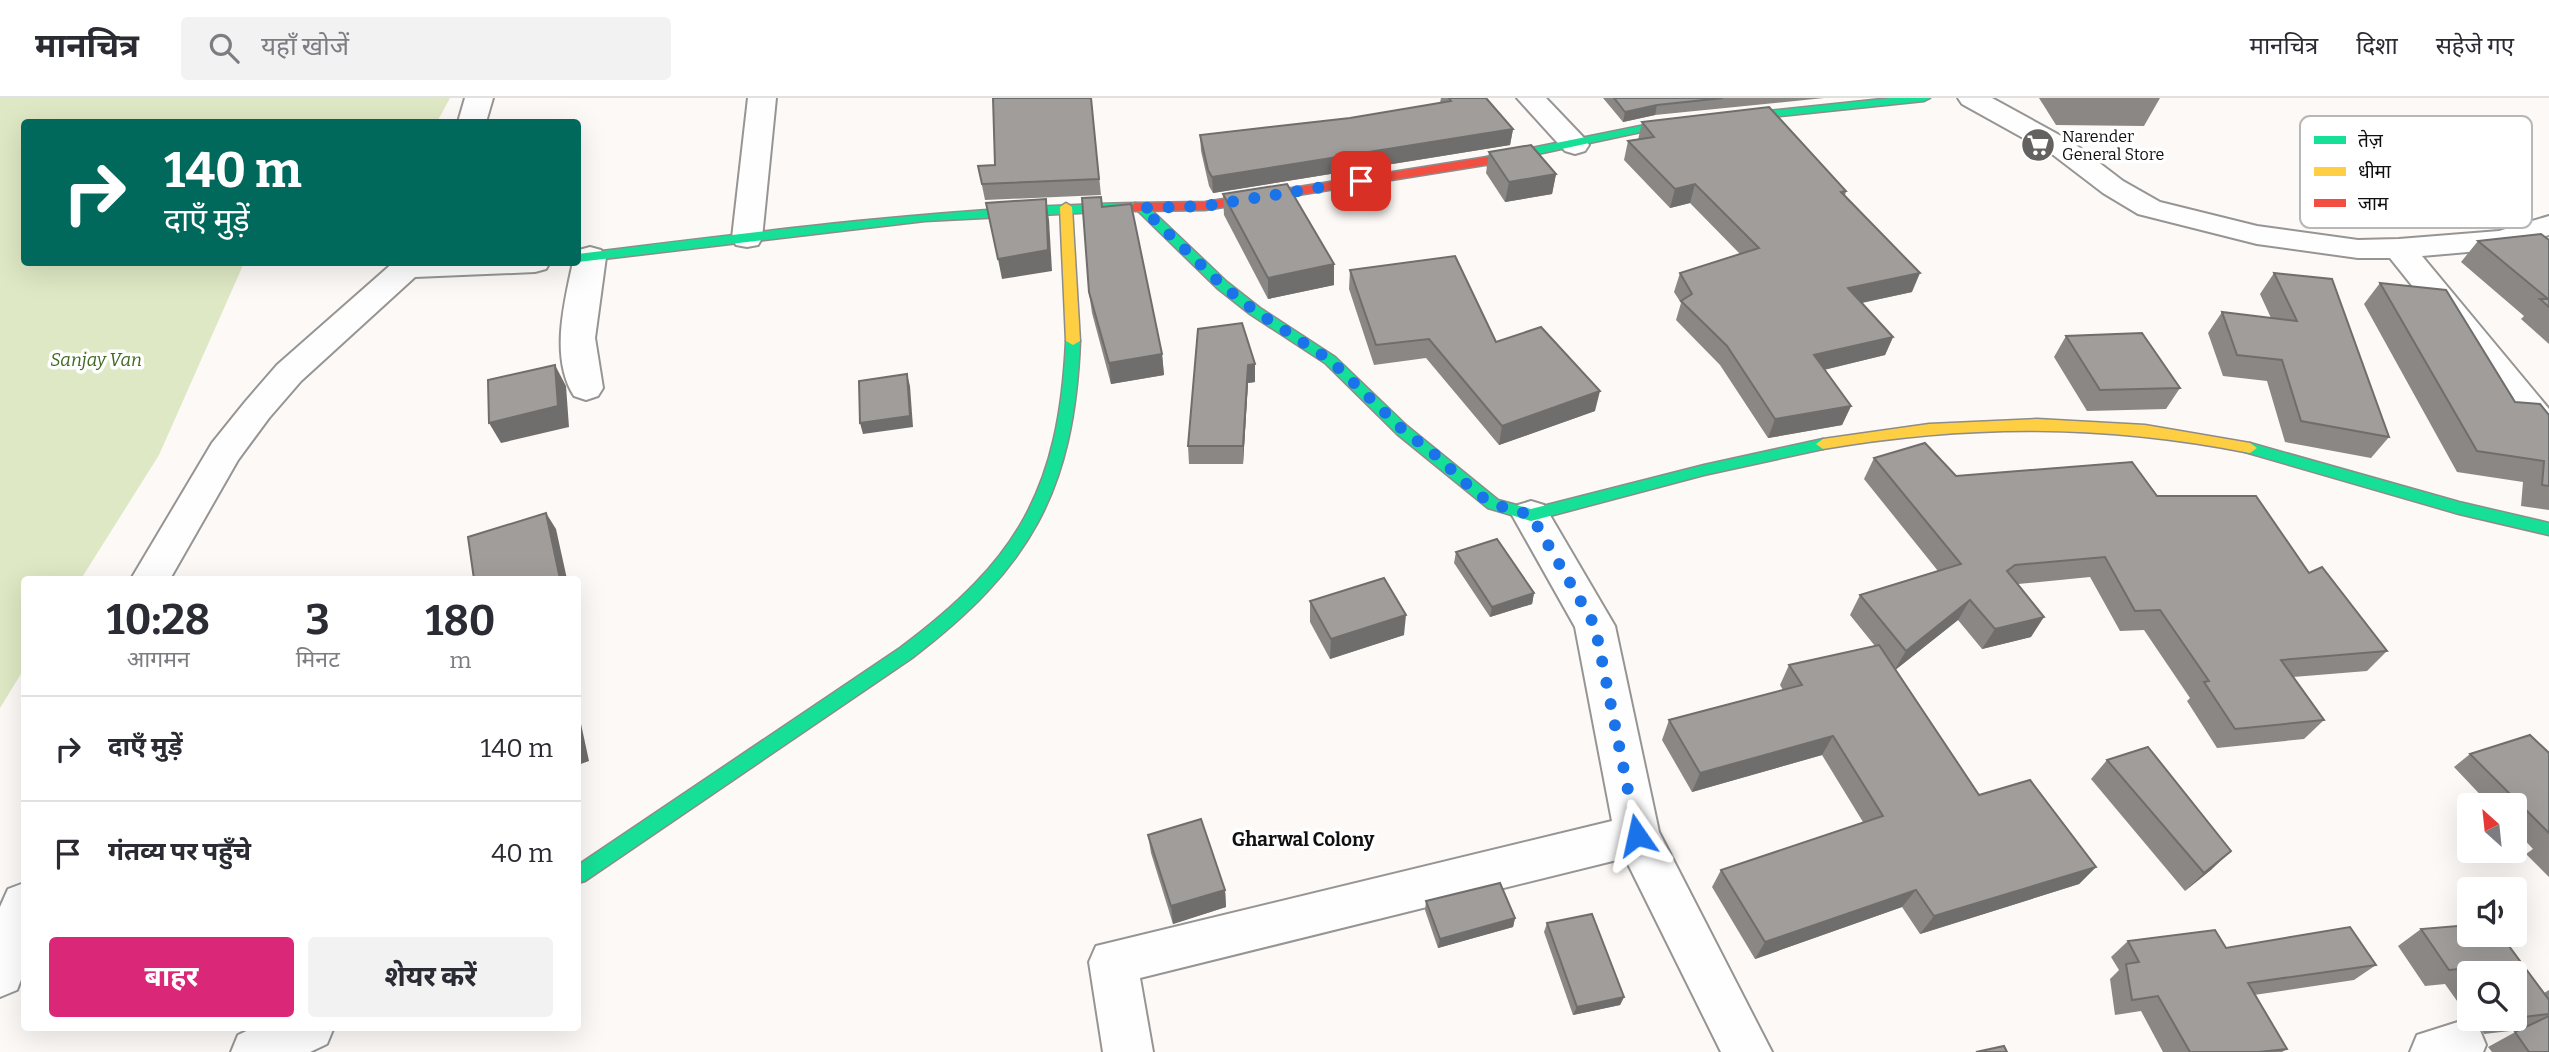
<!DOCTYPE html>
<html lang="hi">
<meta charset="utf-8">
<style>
body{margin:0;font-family:Bitter,"Noto Sans Devanagari",serif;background:#f2f2f3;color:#2b2b33;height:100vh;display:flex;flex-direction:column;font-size:26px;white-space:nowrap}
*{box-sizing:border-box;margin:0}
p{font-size:23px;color:#7c7c81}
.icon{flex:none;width:38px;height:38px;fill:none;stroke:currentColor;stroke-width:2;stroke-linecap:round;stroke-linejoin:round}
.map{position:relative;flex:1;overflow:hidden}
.drawer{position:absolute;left:21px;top:478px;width:560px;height:455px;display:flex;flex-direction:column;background:#fff;border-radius:7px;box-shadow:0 7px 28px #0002}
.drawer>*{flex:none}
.banner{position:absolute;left:21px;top:21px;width:560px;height:147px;border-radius:7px;box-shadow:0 7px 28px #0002;background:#00695c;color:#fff;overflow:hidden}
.needle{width:46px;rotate:333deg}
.fabs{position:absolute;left:2457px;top:695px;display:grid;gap:14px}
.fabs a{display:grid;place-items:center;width:70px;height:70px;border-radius:7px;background:#fff;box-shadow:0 7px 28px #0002;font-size:35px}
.pin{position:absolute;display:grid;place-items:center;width:60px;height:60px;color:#fff;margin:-30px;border-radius:14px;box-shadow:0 4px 10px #0006}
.me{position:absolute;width:77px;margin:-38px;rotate:349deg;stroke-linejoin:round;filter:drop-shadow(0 0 5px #0008)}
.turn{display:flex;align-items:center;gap:24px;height:147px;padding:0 28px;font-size:32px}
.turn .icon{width:91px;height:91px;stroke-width:2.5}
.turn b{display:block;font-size:49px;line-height:60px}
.eta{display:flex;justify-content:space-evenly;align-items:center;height:119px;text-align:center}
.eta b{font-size:42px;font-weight:700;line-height:49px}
.cta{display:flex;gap:14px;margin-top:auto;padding:14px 28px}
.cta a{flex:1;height:80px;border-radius:7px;background:#db2777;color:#fff;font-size:28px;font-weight:700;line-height:80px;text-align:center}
.cta a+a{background:#f2f2f3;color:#2b2b33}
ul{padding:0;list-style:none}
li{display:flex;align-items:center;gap:21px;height:105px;padding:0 28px;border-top:2px solid #e1e1e2}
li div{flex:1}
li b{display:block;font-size:26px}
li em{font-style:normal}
header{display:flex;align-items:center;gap:42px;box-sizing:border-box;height:98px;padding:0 35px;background:#fff;border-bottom:2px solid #e1e1e2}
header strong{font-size:33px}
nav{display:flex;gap:38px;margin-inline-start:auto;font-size:24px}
.search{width:490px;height:63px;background:#f2f2f3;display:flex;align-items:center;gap:18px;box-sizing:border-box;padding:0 24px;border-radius:7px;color:#7c7c81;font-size:26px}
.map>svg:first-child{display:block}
</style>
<header>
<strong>मानचित्र</strong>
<div class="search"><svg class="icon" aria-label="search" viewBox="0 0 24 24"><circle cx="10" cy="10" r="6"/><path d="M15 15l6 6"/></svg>यहाँ खोजें</div>
<nav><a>मानचित्र</a><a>दिशा</a><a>सहेजे गए</a></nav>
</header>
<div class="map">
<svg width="2549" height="954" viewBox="0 0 2549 954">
<rect width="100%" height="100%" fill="#fcf9f6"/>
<polygon fill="#dee8c4" points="0,0 450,0 437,24 24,24 24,164 244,165 159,357 81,481 24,481 24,571 0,610"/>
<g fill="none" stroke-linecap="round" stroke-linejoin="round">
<g stroke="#969594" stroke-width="4">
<g id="street">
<polygon points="465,0 493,0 486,24 458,24"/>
<polygon points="748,0 776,0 762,140 758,147 747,149 736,147 732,140"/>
<polygon points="1517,0 1546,0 1585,41 1589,47 1585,53 1575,56 1565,53"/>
<polygon points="1958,0 1992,0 2072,44 2123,83 2160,104 2257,128 2358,142 2399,141 2499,133 2549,118 2549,137 2502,151 2422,158 2549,311 2549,347 2537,344 2390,160 2358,160 2257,146 2138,116 2103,95 2052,56 1962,6"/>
<path d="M590,149L601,152L606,159L595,240L603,290L598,298L586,302L574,298C550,260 564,206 573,164H578L579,152Z"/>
<polygon points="394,164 550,164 546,171 535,174 415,179 301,283 269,320 238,362 170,481 131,481 212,345 245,304 277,267"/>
<polygon points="1531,403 1544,407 1615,528 1659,734 1772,954 1721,954 1625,760 1140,880 1153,954 1103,954 1089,864 1096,848 1612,723 1575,529 1512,417 1518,407"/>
<polygon points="24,785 24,874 17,892 0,899 0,809 8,791"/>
<polygon points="2461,923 2479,930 2486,947 2483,954 2410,954 2417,937"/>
<polygon points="255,929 334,929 327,946 310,954 231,954 238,937"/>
</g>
</g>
<g stroke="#8d8c8a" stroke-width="3">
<g id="fast">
<polygon points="1892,0 1930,0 1924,3 1655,31 1487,67 1481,63 1487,59 1655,25"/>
<path d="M1135,105L1146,107L1227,184L1260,210L1335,259L1407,328L1498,402L1531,411L1704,367L1823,341L1830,346L1823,351L1704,377L1531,423L1488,410L1397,336L1325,265L1250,216L1217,190L1137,112L925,123L578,164V156C763,133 948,109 1135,105Z"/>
<path d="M1073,239L1080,243C1074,393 1030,470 912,560L585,783L578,785V767L900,550C1018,462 1059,392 1066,243Z"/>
<polygon points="2250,345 2459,404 2549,425 2549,437 2459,416 2245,354 2243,350"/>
</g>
</g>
<g stroke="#8d8c8a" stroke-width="3">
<g id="slow">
<polygon points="1066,105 1072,109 1080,243 1073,247 1066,243 1060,109"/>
<path d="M2037,321L2145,327L2250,345L2257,350L2250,355C2104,326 1970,326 1823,351L1816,346L1823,341L1929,326Z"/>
</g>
</g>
<g stroke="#8d8c8a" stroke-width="3">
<polygon id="jam" points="1487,59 1491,60 1491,66 1205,112 1135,113 1129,109 1135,105 1205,104"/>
</g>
<use href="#street" fill="#fffefe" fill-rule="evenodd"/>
<use href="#fast" fill="#16e098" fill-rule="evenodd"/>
<use href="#slow" fill="#ffcf43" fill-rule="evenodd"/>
<use href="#jam" fill="#f24e42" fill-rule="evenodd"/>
</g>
<g fill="#8a8785" fill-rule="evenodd">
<polygon points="1091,0 1101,97 985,102 978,68 995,67"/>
<polygon points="1441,0 1486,0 1513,31 1510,47 1213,95 1209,88 1201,53 1200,37 1350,20 1440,5"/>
<polygon points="1603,0 1824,0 1655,17 1623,24"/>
<polygon points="2039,0 2160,0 2144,28 2056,27"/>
<polygon points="1642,24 1846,93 1845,98 1912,194 1862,205 1893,239 1885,257 1824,272 1851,308 1842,327 1768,340 1720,267 1676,222 1681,205 1674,194 1680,175 1740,156 1690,105 1670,110 1624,62 1628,43 1638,42"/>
<polygon points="1489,54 1556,76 1552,96 1505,104 1486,75"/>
<polygon points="1223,96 1334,166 1334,187 1268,201 1224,117"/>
<polygon points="1102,109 1162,256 1164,277 1111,286 1092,215 1089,194"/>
<polygon points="2549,142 2549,246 2521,221 2524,218 2461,164 2478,143"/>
<polygon points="1350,172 1496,244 1595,313 1499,347 1426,260 1374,267 1349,191"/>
<polygon points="2274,175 2389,339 2371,360 2285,344 2267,283 2223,278 2208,235 2222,214 2271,220 2260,196"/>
<polygon points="2380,185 2515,304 2549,317 2549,412 2521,408 2523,384 2457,374 2364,206"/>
<polygon points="1198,231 1255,284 1248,285 1243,366 1189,366 1188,348"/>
<polygon points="2066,238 2180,290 2166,311 2087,313 2054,259"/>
<polygon points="1874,360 1956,378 2157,398 2309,475 2387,553 2367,573 2293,579 2324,622 2304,641 2217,650 2187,603 2190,600 2144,532 2120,533 2090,479 2018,486 2031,539 1982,551 1958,522 1895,572 1979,697 2096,769 2079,786 1920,836 1902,809 1755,861 1712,789 1721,772 1863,724 1822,657 1692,694 1662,642 1669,622 1783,592 1780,587 1789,567 1875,548 1850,517 1860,497 1938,473 1864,381"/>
<polygon points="1456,454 1534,495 1532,506 1490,519 1454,465"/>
<polygon points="1310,503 1404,537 1330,561 1310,524"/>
<polygon points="2549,655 2549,779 2526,756 2533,751 2515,732 2515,707 2490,707 2454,669 2470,656"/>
<polygon points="2107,662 2212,771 2185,793 2091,681"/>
<polygon points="1148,737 1225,792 1226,809 1173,826 1151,755"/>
<polygon points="1426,803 1515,820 1513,829 1438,850 1425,812"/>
<polygon points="1547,825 1624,899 1620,907 1573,917 1544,834"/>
<path d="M2469,827V836H2500L2544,895L2549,892V954H2492L2488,949L2519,932L2484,936L2480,928L2472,924L2445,886L2425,888L2398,848L2421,831ZM2469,875H2515V920H2469Z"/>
<polygon points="2128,843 2226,850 2376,867 2354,882 2254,897 2287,951 2282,954 2163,954 2141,913 2115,917 2110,881 2119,872 2111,859"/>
</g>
<g fill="#706e6c">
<polygon points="1657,7 1655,17 1623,24 1625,14"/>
<polygon points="1513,31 1510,47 1213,95 1212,79"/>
<polygon points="1556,76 1552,96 1505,104 1509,84"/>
<polygon points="1695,86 1690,105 1670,110 1675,91"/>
<polygon points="1046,101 1049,122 1052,173 1002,181 998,161"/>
<polygon points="1334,166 1334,187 1268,201 1268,180"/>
<polygon points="1920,175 1912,194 1841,209 1848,190"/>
<polygon points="1893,239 1885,257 1806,276 1814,257"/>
<polygon points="1162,256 1164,277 1111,286 1109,265"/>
<polygon points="1255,266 1255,284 1248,285 1243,366 1243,348 1248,267"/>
<polygon points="555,267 566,288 569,329 501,345 489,325"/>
<polygon points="907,276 910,288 913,329 863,336 860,325"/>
<polygon points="1600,293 1595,313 1499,347 1502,328"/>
<polygon points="1851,308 1842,327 1768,340 1775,321"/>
<polygon points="546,415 556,431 567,481 560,481"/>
<polygon points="1534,495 1532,506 1490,519 1492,509"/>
<polygon points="1970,502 1958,522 1894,573 1906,553"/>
<polygon points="1406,517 1404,537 1330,561 1331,541"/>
<polygon points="2044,519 2031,539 1982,551 1995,531"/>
<polygon points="578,612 589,663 578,667"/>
<polygon points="1833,638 1822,657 1692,694 1700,675"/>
<polygon points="2231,753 2212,771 2185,793 2204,775"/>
<polygon points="2096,769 2079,786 1920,836 1934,818"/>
<polygon points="1225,792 1226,809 1173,826 1171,808"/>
<polygon points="1916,792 1902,809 1755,861 1765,844"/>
<polygon points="1515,820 1513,829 1438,850 1440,841"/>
<polygon points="1624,899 1620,907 1573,917 1577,909"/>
</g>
<g fill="#a09d9b" stroke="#706e6c" stroke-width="2">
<polygon points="993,0 1091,0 1099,81 982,86 978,68 995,67"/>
<polygon points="1449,0 1486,0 1513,31 1212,79 1208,72 1200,37 1350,20 1451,3"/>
<polygon points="1614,0 1723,0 1657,7 1625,14"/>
<polygon points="1769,9 1846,93 1841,94 1920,175 1848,190 1893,239 1814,257 1851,308 1775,321 1727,248 1681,203 1692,196 1680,175 1759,150 1695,86 1675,91 1628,43 1654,39 1642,24"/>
<polygon points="1531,47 1556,76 1509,84 1489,54"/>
<polygon points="1287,86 1334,166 1268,180 1223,96"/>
<polygon points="1101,99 1102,109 1131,106 1162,256 1109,265 1089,194 1082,100"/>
<polygon points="1046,101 1048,152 998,161 986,105"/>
<polygon points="2541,136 2549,142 2549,209 2540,201 2548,201 2478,143"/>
<polygon points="1455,158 1496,244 1541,229 1600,293 1502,328 1429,241 1376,247 1350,172"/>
<polygon points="2274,175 2332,181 2389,339 2301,323 2282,262 2237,257 2222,214 2297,223"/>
<polygon points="2380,185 2446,192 2515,304 2540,306 2549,317 2549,388 2542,387 2544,363 2477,353"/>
<polygon points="1242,225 1255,266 1248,267 1243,348 1188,348 1198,231"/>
<polygon points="2142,235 2180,290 2100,292 2066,238"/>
<polygon points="555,267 558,308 489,325 488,282"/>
<polygon points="907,276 910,318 860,325 859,283"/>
<polygon points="1925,345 1956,378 2132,364 2157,398 2256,398 2309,475 2322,469 2387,553 2281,562 2324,622 2235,631 2204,584 2209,583 2160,512 2135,513 2105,459 2015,467 2007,473 2044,519 1995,531 1970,502 1906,553 1860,497 1961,466 1874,360"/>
<polygon points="546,415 560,481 474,481 468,439"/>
<polygon points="1497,441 1534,495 1492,509 1456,454"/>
<polygon points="1384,480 1406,517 1331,541 1310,503"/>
<polygon points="1879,547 1979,697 2030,682 2096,769 1934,818 1916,792 1765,844 1721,772 1883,718 1833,638 1700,675 1669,622 1802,587 1789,567"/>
<polygon points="2530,637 2549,655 2549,735 2470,656"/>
<polygon points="2148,649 2231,753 2204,775 2107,662"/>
<polygon points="1201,721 1225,792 1171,808 1148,737"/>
<polygon points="1500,785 1515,820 1440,841 1426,803"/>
<polygon points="1592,816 1624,899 1577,909 1547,825"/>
<polygon points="2469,827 2469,836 2500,836 2549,902 2549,916 2515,920 2515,875 2474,875 2470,870 2449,872 2421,831"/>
<polygon points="2350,829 2376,867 2248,885 2287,951 2259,954 2190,954 2158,898 2132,902 2126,866 2139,864 2128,843 2215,832 2226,850"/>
<polygon points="2549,918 2549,954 2529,954 2515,934"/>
<polygon points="2004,948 2007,954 1976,954"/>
</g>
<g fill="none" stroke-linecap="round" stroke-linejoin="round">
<polyline stroke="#1a73e8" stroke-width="12" stroke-dasharray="0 21.6" points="1361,83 1205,108 1142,110 1222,187 1255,213 1330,262 1402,331 1438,359 1476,395 1493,406 1531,417 1595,528 1637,737"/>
</g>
<defs>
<g id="supermarket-disc" transform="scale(1.75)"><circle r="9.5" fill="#636260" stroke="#fff"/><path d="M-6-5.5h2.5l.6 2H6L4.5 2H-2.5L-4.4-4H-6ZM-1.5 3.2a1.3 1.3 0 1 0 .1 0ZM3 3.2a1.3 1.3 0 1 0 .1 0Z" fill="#fff"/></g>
</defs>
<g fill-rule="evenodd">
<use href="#supermarket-disc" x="2038" y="47"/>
</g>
<g text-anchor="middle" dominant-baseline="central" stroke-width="7" stroke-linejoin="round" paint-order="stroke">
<g font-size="16" fill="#101010" stroke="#fff" text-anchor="start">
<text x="2062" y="38">Narender<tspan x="2062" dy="18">General Store</tspan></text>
</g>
<g font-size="18" font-style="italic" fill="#3e691f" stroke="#fff">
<text x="96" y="262">Sanjay Van</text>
</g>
<g font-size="19" font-weight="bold" fill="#101010" stroke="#fff">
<text x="1303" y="741">Gharwal Colony</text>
</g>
</g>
<rect x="2300" y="18" width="232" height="112" rx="10" fill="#fff" stroke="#b7b7b7" stroke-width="2"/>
<rect x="2314" y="38" width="32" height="8" fill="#16e098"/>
<rect x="2314" y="69" width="32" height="9" fill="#ffcf43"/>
<rect x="2314" y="101" width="32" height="8" fill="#f24e42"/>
<g font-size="19" fill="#101010">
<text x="2358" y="49">तेज़</text>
<text x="2358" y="80">धीमा</text>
<text x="2358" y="112">जाम</text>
</g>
</svg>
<div class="fabs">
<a><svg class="needle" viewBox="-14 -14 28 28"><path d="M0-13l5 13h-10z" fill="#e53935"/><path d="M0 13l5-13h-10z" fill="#7c7c81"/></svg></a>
<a><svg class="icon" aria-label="sound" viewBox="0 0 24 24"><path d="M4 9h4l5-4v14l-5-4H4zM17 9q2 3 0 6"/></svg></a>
<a><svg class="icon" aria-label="search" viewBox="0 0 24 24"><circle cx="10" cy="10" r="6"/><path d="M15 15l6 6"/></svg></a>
</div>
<div class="pin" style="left:1361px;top:83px;background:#d93025"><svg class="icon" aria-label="arrive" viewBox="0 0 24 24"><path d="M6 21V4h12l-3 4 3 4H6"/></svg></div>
<svg class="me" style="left:1637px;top:737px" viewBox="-20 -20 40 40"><path d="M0-17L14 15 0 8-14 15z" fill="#1a73e8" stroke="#fff" stroke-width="4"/></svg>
<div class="banner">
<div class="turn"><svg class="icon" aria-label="right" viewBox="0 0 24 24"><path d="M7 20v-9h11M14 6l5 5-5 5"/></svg><div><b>140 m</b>दाएँ मुड़ें</div></div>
</div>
<section class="drawer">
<div class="eta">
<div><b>10:28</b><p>आगमन</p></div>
<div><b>3</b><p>मिनट</p></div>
<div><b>180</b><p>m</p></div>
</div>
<ul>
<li><svg class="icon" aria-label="right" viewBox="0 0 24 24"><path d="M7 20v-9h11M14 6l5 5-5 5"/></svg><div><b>दाएँ मुड़ें</b></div><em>140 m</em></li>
<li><svg class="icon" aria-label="arrive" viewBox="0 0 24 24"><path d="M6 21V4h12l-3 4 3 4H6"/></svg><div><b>गंतव्य पर पहुँचे</b></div><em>40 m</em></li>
</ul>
<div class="cta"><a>बाहर</a><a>शेयर करें</a></div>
</section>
</div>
